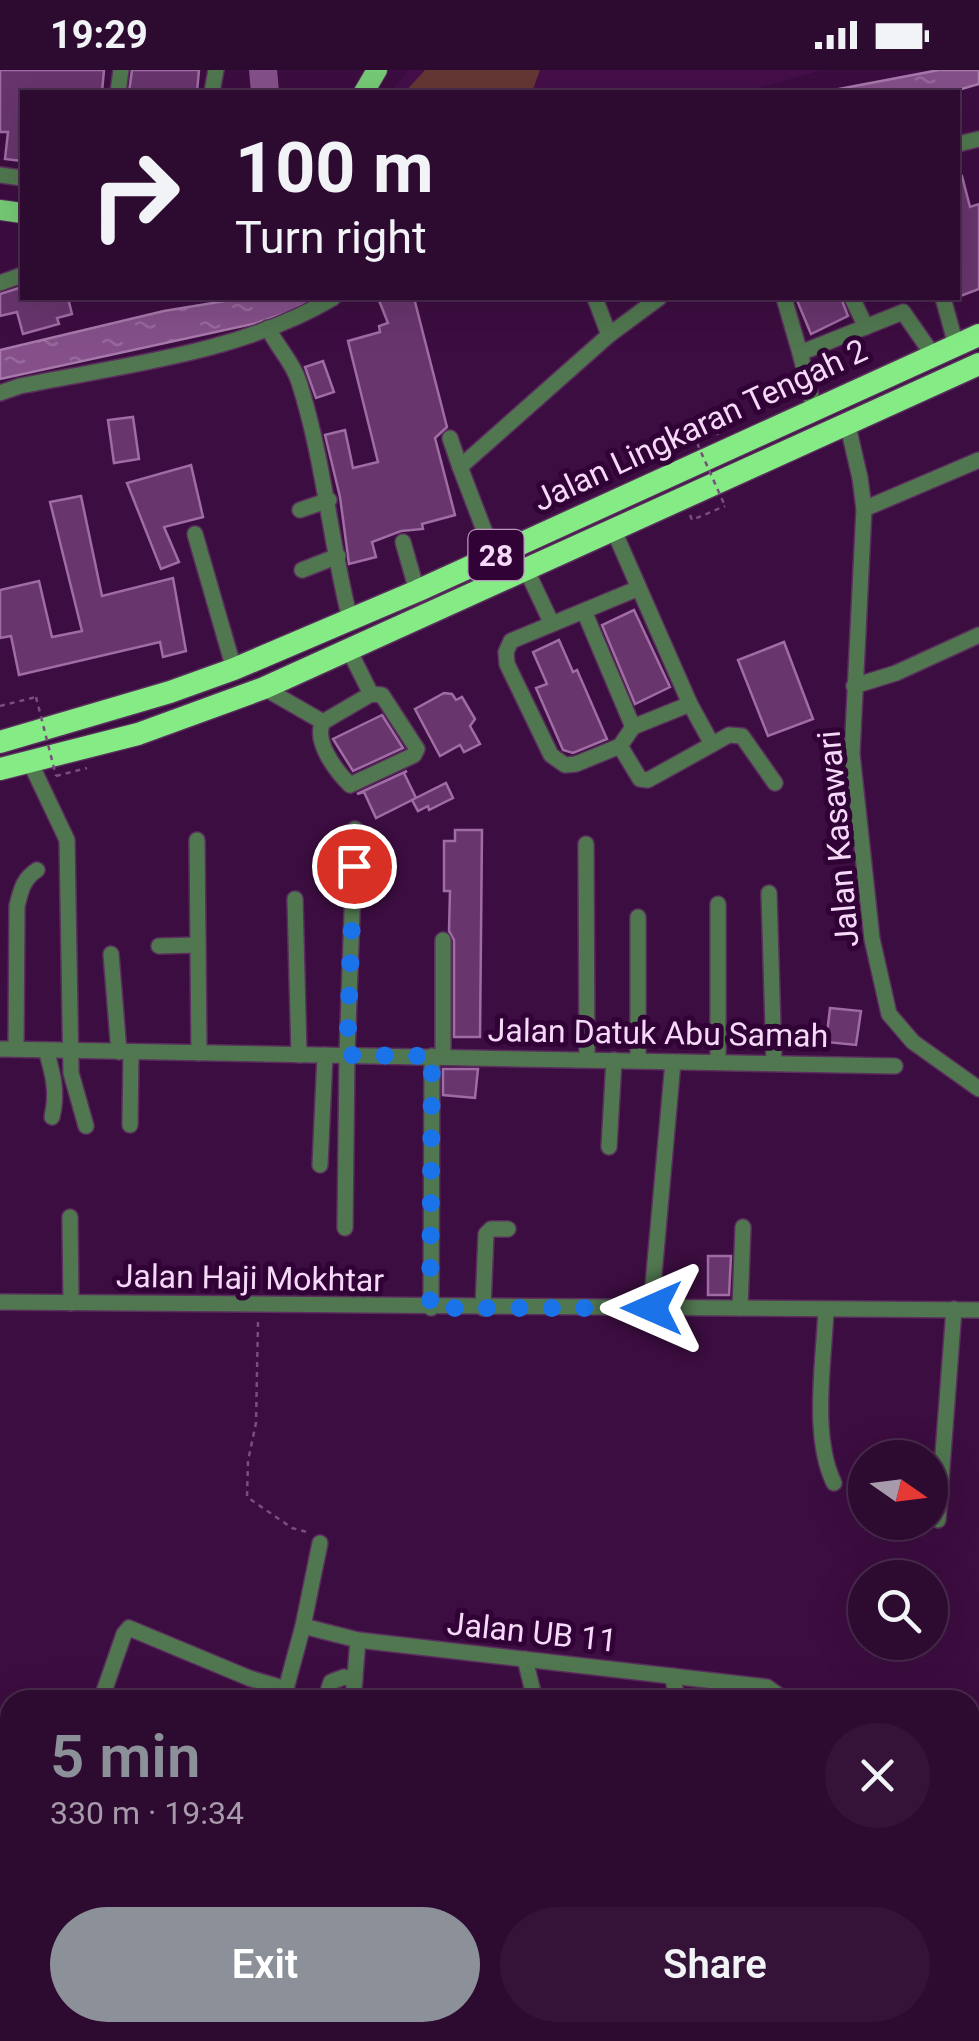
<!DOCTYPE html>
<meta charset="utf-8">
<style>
body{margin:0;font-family:Roboto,sans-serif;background:#351338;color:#f1f3f6;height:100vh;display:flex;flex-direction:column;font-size:38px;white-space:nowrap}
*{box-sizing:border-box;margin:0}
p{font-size:32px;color:#a79aab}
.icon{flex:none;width:55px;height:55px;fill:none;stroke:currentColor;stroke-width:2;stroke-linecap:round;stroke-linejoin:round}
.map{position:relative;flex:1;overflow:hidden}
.drawer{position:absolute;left:0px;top:1620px;width:980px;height:352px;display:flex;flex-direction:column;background:#2d0a30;border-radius:30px 30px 0 0;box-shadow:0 10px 40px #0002,0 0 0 2px #482b4c}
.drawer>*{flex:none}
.guide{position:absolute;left:20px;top:20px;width:940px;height:210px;border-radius:0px;box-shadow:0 10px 40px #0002,0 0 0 2px #482b4c;background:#2d0a30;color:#f1f3f6;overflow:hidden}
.needle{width:65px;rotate:104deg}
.fabs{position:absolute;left:848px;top:1370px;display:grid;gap:20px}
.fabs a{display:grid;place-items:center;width:100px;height:100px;border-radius:50%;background:#2d0a30;box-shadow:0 10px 40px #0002,0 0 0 2px #482b4c;font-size:50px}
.pin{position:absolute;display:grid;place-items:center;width:85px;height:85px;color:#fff;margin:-42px;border:5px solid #fff;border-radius:50%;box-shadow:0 2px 10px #0007}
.me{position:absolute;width:110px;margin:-55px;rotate:270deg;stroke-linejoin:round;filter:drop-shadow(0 0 8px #0008)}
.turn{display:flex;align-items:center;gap:35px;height:210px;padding:0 50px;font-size:45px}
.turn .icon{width:130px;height:130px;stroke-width:2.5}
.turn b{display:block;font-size:70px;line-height:85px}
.round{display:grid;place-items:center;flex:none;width:105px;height:105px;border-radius:52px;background:#351338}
.summary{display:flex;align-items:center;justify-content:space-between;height:170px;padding:0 50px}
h1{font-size:60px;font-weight:600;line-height:75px;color:#8c9099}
.button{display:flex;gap:20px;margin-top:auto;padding:20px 50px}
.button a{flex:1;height:115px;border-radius:60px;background:#8c9099;color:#fff;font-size:40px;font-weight:600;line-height:115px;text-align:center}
.button a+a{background:#351338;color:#f1f3f6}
.status{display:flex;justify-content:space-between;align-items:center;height:70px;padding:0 50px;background:#2d0a30;direction:ltr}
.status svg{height:28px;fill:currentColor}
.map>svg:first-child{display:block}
</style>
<div class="status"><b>19:29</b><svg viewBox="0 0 49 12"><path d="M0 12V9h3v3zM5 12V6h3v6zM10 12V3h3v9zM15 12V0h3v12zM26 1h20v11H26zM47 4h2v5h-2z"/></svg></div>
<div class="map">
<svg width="979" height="1971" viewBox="0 0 979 1971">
<defs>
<pattern id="water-ripples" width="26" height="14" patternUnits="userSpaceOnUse" patternTransform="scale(2.5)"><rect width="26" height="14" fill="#85508a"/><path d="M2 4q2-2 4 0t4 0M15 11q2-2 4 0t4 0" fill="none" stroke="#97699b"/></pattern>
</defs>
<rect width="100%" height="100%" fill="#3c0d40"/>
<polygon fill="#450f4a" points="409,0 823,0 743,22 390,22"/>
<polygon fill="#653734" points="425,0 540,0 532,22 405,22"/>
<g fill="url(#water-ripples)" stroke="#a779ab" stroke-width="2.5">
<polygon points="939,0 979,0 979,14 951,22 823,22"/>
<polygon points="243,228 316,228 303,237 257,253 0,309 0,280 164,241"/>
</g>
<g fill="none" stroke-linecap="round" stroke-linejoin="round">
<polyline stroke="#85508a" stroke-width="28" points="263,0 265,22"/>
</g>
<g fill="#68356d" stroke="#a06ca4" stroke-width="2.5">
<polygon points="0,0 104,0 102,22 22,22 22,91 5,89 8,62 0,62"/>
<polygon points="132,0 199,0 197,22 129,22"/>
<polygon points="958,106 962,106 970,137 979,134 979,219 958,227"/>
<polygon points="22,217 22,228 68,228 72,244 57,248 59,254 23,264 17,242 0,246 0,224"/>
<polygon points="378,228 414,228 447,357 435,368 455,445 422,454 423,459 401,461 372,472 376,487 349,494 340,427 325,365 345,360 353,398 378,392 348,271 380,262 379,256 388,253"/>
<polygon points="796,228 841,228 848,246 811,264"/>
<polygon points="323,291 334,322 316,328 305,297"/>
<polygon points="133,347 139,389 114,393 108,350"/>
<polygon points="191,395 203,447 164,457 179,492 161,499 127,413"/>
<polygon points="81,426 102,526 173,508 186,581 163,587 160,572 19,605 11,566 0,568 0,520 39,511 52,567 82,561 50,432"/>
<polygon points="634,540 670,617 635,634 602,555"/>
<polygon points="559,570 573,602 577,600 607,669 573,683 563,680 536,618 547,614 533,582"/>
<polygon points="784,572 813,649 768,666 738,590"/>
<polygon points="444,623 452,624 456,630 462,627 475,649 470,656 480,674 464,682 460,675 440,686 415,639"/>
<polygon points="382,645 403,678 353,701 333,669"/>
<polygon points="407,701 404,703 416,728 376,748 364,722 357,724"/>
<polygon points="446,713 453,728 429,740 428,736 418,741 412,730"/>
<polygon points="455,760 482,760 480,967 454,967 454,870 449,861 450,821 444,821 444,771 455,771"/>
<polygon points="830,938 861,941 856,975 826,972"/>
<polygon points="443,999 478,999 475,1028 443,1025"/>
<polygon points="708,1186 731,1186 729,1225 708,1225"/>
</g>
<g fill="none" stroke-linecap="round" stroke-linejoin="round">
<g stroke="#5a2e5d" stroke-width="18">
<g id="minor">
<polyline points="118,22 121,0"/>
<polyline points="212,22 216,0"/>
<polyline points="958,74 979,69"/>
<polyline points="0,105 22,108"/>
<polyline points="0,213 22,205"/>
<polyline points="595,228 609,265"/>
<polyline points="784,228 800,283"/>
<polyline points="852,228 866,257"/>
<polyline points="943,228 956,275"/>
<path d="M268,258C277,277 293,292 299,312C324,390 330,471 350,549"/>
<path d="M0,323L20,316C124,295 240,283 333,228"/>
<polyline points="814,338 800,283 903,242 933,285"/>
<polyline points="847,352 860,408 864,439 852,684 872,869 889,944 913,972 979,1019"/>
<polyline points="450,368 460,397"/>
<polyline points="864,439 979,390"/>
<polyline points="300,440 329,430"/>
<polyline points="614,461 690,634 633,657 620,676 576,694 565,695 551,685 507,594 506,582 511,571 639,518"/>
<polyline points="195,464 234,599"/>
<polyline points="403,472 417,521"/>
<polyline points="494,486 460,397 609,265 659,228"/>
<polyline points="302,500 338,486"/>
<polyline points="527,501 551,552"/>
<polyline points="584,541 633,657"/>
<polyline points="854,616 896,603 979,565"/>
<polyline points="264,618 323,652 371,624 349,580"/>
<polyline points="690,634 712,674"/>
<path d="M323,652C313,671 336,701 350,715L414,685L417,679L382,625L371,624"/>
<polyline points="620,676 640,709 648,710 729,665 742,666 775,713"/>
<polyline points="30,692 67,770 71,1003 86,1056"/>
<polyline points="197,770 199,983"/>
<polyline points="586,774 587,989"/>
<polyline points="769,823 774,993"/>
<polyline points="295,829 299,985"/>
<polyline points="718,834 718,992"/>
<polyline points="638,847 638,990"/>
<polyline points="159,876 198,875"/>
<polyline points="111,884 119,982"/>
<polyline points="0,979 895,996"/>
<path d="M16,979L17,836C21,820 23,809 37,800"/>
<path d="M46,980C53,1004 58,1022 52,1047"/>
<polyline points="443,986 443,870"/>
<polyline points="130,1055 131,982"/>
<polyline points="609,1077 614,990"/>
<polyline points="320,1095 325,985"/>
<polyline points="70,1147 71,1233"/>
<polyline points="345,1158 347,985 355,759"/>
<polyline points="0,1232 979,1240"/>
<polyline points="431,1238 432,986"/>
<polyline points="483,1238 486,1164 491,1159 508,1159"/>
<polyline points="651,1238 673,992"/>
<polyline points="740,1238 743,1157"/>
<path d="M826,1239C824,1291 811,1366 834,1413"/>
<polyline points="938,1450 954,1239"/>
<polyline points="303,1556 320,1473"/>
<polyline points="525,1589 535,1630"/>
<polyline points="672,1606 678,1630"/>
<polyline points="101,1630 124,1564 129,1558 249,1608 286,1619"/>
<polyline points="283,1630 303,1556 358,1570 767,1617 785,1630"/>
<polyline points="325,1630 331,1612 344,1607 355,1610"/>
<polyline points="353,1630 358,1570"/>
<polyline points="0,1876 10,1879"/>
<polyline points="0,1922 10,1891"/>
<polyline points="143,1962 180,1967 189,1962"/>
<polyline points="439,1962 439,1971"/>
<polyline points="577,1962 577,1971"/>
<polyline points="14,1971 17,1962"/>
<polyline points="38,1971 42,1962"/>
<polyline points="861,1971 865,1962"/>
</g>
</g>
<g stroke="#5a2e5d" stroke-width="22">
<g id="major">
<polyline points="364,22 377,0"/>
<polyline points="0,140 22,143"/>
</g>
</g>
<g stroke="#5a2e5d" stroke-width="25">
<g id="highway">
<polyline points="0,672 170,622 234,599 417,521 979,265"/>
<polyline points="0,699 138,664 264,618 979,294"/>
</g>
</g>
<g stroke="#784f7c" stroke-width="2.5" stroke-dasharray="5 5" stroke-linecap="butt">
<polyline points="689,355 709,346 718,365"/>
<polyline points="690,445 692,450 725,436"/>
<polyline points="0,636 36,627"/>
<polyline points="56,706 87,698"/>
<polyline points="258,1252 256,1353 248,1391 247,1427 292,1458 307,1462"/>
</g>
<use href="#minor" stroke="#50774f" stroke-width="15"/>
<use href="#major" stroke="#76ca76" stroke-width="20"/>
<use href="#highway" stroke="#84eb85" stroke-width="22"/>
<g stroke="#784f7c" stroke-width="2.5" stroke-dasharray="5 5" stroke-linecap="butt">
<polyline points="689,355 725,436"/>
<polyline points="36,627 56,706"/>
</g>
</g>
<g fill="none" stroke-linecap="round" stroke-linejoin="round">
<polyline stroke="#1a73e8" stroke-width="18" stroke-dasharray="0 32.4" points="354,796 347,985 432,986 430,1238 652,1238"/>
</g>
<g text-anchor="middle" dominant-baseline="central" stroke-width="10" stroke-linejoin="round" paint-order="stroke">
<rect fill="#310235" stroke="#bb98be" stroke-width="2.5" x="468.5" y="460" width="55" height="50" rx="8"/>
<g font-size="30" font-weight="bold" fill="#f6d9f8">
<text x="496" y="485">28</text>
</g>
<g font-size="32" fill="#f6d9f8" stroke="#310235">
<text transform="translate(700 355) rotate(-25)">Jalan Lingkaran Tengah 2</text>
<text transform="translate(838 769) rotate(-95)">Jalan Kasawari</text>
<text transform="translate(658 963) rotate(1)">Jalan Datuk Abu Samah</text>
<text transform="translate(250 1208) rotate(1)">Jalan Haji Mokhtar</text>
<text transform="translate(532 1562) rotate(6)">Jalan UB 11</text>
</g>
</g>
</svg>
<div class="fabs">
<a><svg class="needle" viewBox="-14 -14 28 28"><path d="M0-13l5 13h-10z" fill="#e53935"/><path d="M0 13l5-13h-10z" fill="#a79aab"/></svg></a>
<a><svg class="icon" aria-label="search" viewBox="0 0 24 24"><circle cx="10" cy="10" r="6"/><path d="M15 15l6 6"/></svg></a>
</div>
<div class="pin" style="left:354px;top:796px;background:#d93025"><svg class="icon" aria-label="arrive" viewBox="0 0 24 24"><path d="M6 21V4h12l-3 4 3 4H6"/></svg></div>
<svg class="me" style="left:652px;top:1238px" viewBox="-20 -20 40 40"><path d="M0-17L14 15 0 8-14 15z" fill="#1a73e8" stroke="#fff" stroke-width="4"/></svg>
<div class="guide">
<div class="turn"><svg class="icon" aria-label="right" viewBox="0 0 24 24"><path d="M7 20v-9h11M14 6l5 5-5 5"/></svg><div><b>100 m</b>Turn right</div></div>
</div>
<section class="drawer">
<div class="summary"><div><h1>5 min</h1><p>330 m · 19:34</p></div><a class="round"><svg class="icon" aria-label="close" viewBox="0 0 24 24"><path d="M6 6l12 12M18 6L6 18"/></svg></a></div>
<div class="button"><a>Exit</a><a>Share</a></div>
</section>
</div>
